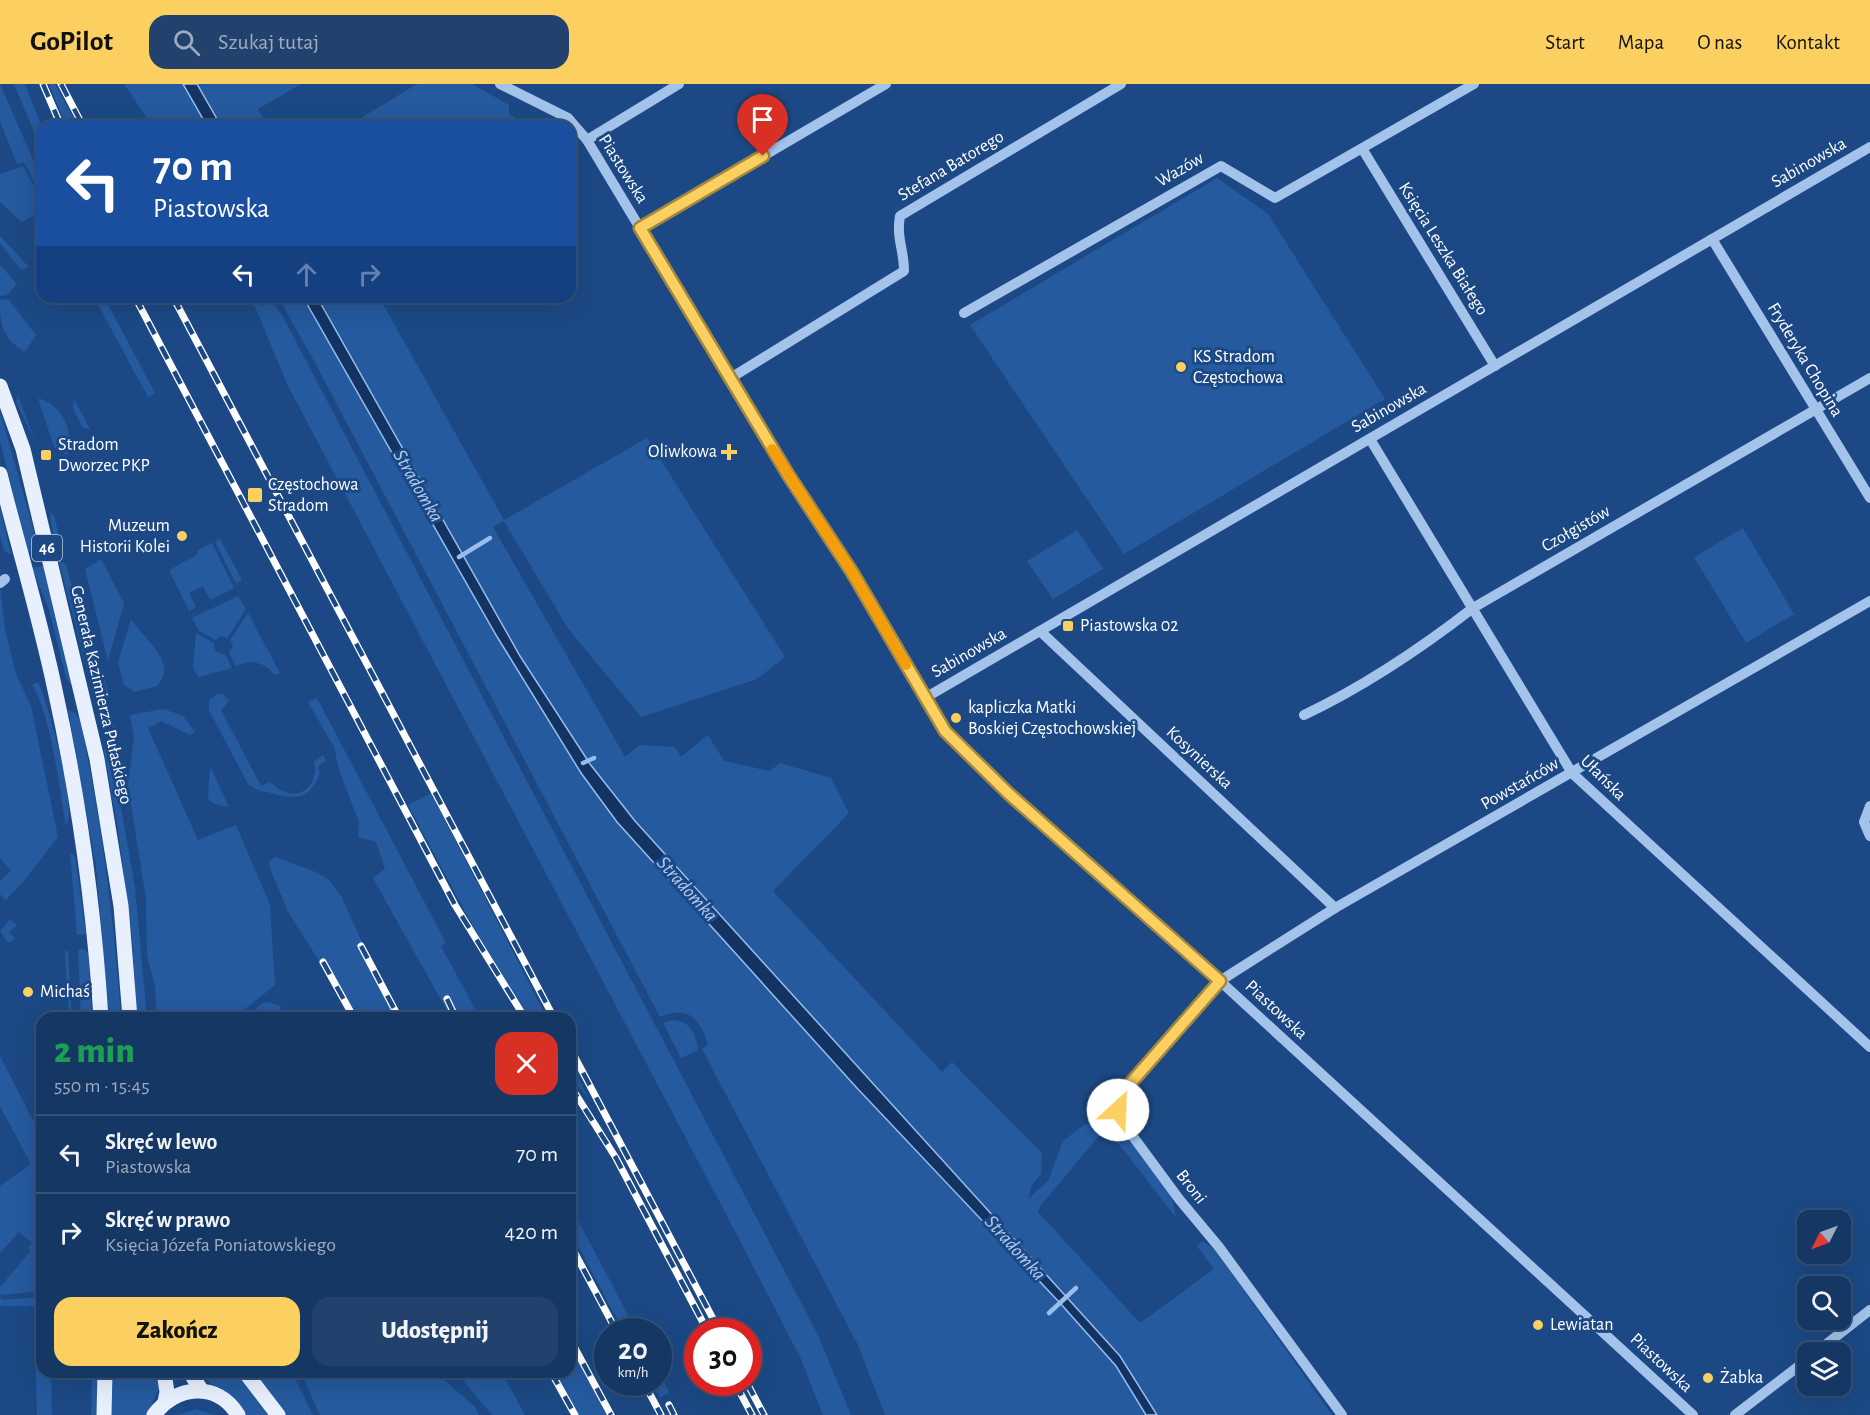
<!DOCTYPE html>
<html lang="pl">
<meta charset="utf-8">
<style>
body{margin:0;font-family:"Alegreya Sans",sans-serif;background:#22426d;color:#f1f3f6;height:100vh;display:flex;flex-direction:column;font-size:22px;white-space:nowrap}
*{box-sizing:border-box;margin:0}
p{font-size:20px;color:#9dacbf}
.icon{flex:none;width:33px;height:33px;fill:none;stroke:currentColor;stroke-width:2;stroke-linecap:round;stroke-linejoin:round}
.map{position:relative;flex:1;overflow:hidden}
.sheet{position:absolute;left:36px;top:928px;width:540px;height:366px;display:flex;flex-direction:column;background:#153764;border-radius:18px;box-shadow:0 6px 24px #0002,0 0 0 2px #345178}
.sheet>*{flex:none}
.banner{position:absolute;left:36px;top:36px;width:540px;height:183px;border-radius:18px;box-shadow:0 6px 24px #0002,0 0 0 2px #345178;background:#1a4fa0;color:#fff;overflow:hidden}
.needle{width:39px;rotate:228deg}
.controls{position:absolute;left:1797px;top:1126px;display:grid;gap:12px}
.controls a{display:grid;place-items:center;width:54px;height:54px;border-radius:12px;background:#153764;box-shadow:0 6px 24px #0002,0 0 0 2px #345178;font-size:30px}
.speed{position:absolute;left:594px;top:1234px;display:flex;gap:12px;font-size:30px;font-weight:700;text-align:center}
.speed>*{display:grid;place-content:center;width:78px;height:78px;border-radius:50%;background:#153764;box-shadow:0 6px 24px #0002,0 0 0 2px #345178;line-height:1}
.speed small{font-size:15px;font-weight:400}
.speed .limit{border:9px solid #d22;background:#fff;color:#111}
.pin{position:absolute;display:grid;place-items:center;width:51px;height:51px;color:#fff;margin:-62px -26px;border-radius:50% 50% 50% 0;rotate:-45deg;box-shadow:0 0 6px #0007}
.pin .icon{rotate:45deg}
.me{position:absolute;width:66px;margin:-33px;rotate:25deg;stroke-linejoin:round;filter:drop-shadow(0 0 4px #0008)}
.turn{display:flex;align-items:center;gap:21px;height:126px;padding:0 18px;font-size:27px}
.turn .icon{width:78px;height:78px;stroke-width:2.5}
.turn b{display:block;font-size:42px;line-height:51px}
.lanes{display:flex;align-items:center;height:57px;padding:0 18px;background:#0003;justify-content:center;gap:30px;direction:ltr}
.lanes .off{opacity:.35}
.round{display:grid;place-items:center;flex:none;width:63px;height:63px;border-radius:18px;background:#22426d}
.overview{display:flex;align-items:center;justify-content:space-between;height:102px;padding:0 18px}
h1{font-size:36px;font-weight:800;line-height:45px;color:#1e9e55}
.button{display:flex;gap:12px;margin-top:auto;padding:12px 18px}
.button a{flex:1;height:69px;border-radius:18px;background:#fbd061;color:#111;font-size:24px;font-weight:800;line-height:69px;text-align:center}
.button a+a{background:#22426d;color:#f1f3f6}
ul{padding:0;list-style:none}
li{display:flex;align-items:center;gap:18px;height:78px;padding:0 18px;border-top:2px solid #345178}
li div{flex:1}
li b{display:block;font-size:22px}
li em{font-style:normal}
header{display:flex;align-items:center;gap:36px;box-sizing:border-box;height:84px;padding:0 30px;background:#fbd061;color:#111}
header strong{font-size:28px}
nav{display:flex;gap:33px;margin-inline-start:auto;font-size:21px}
.search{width:420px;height:54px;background:#22426d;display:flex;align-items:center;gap:15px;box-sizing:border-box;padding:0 21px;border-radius:18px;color:#9dacbf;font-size:22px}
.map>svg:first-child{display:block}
</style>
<header>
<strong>GoPilot</strong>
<div class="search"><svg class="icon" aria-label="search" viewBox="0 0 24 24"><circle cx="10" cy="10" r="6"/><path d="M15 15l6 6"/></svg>Szukaj tutaj</div>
<nav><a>Start</a><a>Mapa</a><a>O nas</a><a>Kontakt</a></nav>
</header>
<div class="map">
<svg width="1870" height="1331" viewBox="0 0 1870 1331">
<rect width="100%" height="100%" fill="#1c4985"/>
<g fill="#255a9e">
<polygon points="0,0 42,96 42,112 24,78 17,80 0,37"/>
<polygon points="14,0 25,0 42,43 42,67"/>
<polygon points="49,0 55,0 78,42 66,42"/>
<polygon points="124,0 183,0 207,42 152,42"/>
<polygon points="197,0 301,0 258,25 268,42 221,42"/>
<polygon points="417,0 472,0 509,21 509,30 529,42 348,42"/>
<polygon points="23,82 42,118 42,127 22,138 0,118 0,90"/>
<polygon points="1217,94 1268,130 1385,315 1124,470 970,241"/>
<polygon points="0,152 29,183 21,186 0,159"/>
<polygon points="0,181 17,200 7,211 0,212"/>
<polygon points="97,213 104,213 155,309 148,313 96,217"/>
<polygon points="251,213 270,213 283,233 818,1251 851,1331 823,1331 801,1275 726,1130 287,300"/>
<path d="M278,213H303L541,625L581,689L617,738L856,1003L1060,1219L1116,1282L1146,1331H885L858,1261L702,965L708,961C699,933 689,922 660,933L313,275Z"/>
<polygon points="317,213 379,213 504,436 647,354 785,573 757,595 641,633 567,543 504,437 493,443 625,673 640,661 675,663 681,673 708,651 724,677 770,687 780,679 831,694 849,729 773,807 942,988 952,978 1042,1069 1041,1090 1032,1101 1028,1115 1048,1097 1063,1057 1084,1041 1103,1034 1117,1039 1172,1114 1176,1134 1123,1065 1104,1046 1041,1121 1038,1128 1140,1239 1214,1185 1197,1162 1203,1157 1215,1166 1332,1331 1157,1331 1120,1272 635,737 590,680 595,676 594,672 586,675 520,572 464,473 491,456 490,454 462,468"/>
<path d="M8,215L36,251L25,268C2,254 0,241 0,216Z"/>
<polygon points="18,312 35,357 16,318"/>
<path d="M38,314C63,322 74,346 67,371L54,363Z"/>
<polygon points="74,315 90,345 83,344 73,325"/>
<polygon points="0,327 39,465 28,468 0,357"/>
<polygon points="0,424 11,471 4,466 0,451"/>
<polygon points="50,428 54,432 61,459 54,459"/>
<polygon points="1743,444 1794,530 1746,559 1694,473"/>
<polygon points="1077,446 1103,485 1053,515 1027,477"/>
<polygon points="220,455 242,496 236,499 215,458"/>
<polygon points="212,459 234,504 210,516 203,502 189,509 196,523 189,527 169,486 197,471 197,467"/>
<polygon points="101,475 124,519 108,577 85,485"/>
<polygon points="59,477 66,480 93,585 105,595 109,613 97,605 90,597"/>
<polygon points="43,482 73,602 73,604 66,593 48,523 32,484"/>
<polygon points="0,503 5,545 16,590 31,622 58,753 23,798 6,816 0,810 0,797 11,787 0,774"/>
<polygon points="238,512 246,525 227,554 221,552 216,556 199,547 192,534"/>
<path d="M248,529L280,589L275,591C264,578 252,575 236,582L229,569L233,562L230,556Z"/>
<path d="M131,535C142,554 180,578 157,602L134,608L124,601L118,578Z"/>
<polygon points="196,549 214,559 215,567 226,571 232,584 199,593 193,584"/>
<path d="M38,598C48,618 78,726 66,742C59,703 52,634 32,601Z"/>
<path d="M217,610L224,611L229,617L221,626L261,702L269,698C275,701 278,706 285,708C306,715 319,696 314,677L323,671L326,676L318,683L320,689C310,714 300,716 275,710C264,707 258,708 248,700L209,626V617Z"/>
<polygon points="317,614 446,859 441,862 480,934 451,934 373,794 385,785 376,758 358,753 359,738 339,686 334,663 308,618"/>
<polygon points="164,625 183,632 195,648 190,651 161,637 148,644 198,756 236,741 270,821 275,901 234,934 157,934 155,902 147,872 146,815 128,701 134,653 130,631"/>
<path d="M68,626L74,628L80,636C101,735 114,833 121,934H109L96,783Z"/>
<polygon points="115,640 114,683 135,803 147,934 137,934 132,853 118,745 104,667 108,648"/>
<polygon points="210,682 229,723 214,720 208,714"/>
<polygon points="431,709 547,934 530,934 477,850 408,721"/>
<polygon points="70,769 75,772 86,850 77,851"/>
<polygon points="275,773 318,789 328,795 341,812 363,860 358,863 397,934 357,934 325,875 319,877 288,828 270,784 269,778"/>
<polygon points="10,835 17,841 9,848 15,855 8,859 0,847"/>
<polygon points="84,865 88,869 92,934 81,934 78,866"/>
<polygon points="65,867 68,867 72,934 69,934"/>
<polygon points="269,918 280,922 283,934 244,934 263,919"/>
<path d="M672,936C690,936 696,950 698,966L681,974L663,939Z"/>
<polygon points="0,972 42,1054 42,1207 0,1211 0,1203 31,1167 28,1164 32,1159 19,1148 0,1169 0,1102 31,1080 0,1022"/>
<polygon points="570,978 572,981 589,1015 570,993"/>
<polygon points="570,1121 637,1248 624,1248 570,1147"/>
<polygon points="0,1213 2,1216 42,1213 42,1288 51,1289 52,1331 37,1331 34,1222 0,1222"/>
<polygon points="570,1259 608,1331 577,1331 554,1289 570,1288"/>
<polygon points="659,1288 669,1309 660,1314 652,1299 658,1299"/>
<polygon points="92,1289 100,1289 99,1331 91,1331"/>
<polygon points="110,1289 159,1289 159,1305 147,1331 109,1331"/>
<polygon points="199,1289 238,1289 272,1331 245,1331"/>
<polygon points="252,1289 292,1289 313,1331 284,1331"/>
<polygon points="301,1289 439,1289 441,1293 475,1323 479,1331 320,1331"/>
<polygon points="457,1289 502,1289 525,1331 492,1331"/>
<polygon points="196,1325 215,1331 177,1331"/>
</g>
<g fill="#133463" stroke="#97beed" stroke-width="1.5">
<polygon points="183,0 197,0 221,42 207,42"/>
<polygon points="303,213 317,213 520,572 590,680 635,737 1120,1272 1157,1331 1146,1331 1116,1282 1060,1219 856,1003 617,738 581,689 496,551"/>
</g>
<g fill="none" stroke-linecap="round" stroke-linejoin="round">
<g stroke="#97beed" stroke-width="4.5">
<polyline points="459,473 490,454"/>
<polyline points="583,679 594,674"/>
<polyline points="1049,1229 1076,1204"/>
</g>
<g stroke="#a3c3eb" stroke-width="10">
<polyline points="500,0 568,34 587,56 789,392 852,487 945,647 1008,709 1220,897 1693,1331"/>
<polyline points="587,56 679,0"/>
<polyline points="1363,66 1495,282"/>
<polyline points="640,144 886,0"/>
<polyline points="1712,155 1870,414"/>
<polyline points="964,229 1221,82 1275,114 1474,0"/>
<path d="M729,295L904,187C904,166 896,153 900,132L1121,0"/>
<polyline points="1370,355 1572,689 1870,963"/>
<polyline points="0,499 5,495"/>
<polyline points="1040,547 1335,824"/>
<polyline points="925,614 1870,63"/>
<path d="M1304,631C1365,602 1420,565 1473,524L1870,294"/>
<polyline points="1870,722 1864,738 1870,752"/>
<polyline points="1815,1269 1870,1226"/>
<polyline points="1342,1331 1219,1163 1179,1115 1123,1039 1118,1026 1122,1009 1220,897 1234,888 1335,824 1870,517"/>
<polyline points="1735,1331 1808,1275"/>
</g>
<g stroke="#e8f0fe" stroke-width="15">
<polyline points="0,302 23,365 97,675 121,822 130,934"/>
<path d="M0,390C18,462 40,534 55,606C79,715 94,823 101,934"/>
<polyline points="164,1288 167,1308 165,1318"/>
<polyline points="190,1288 201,1306"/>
<polyline points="245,1288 278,1331"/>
<polyline points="104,1331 105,1288"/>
<path d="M154,1331C176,1301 217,1297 238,1331"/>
</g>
<g stroke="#fff" stroke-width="7">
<g id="rail">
<polyline points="43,0 61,42"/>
<polyline points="61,0 83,42"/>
<polyline points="135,213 455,821 525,934"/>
<polyline points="173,213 554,934"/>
<polyline points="361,862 399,934"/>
<polyline points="323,878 354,934"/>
<polyline points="447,915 456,934"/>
<polyline points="570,964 720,1248"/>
<polyline points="570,1001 616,1074 708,1248"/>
<polyline points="570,1160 617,1248"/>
<polyline points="570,1255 611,1331"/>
<polyline points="551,1288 575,1331"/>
<polyline points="644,1299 661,1331"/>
<polyline points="735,1299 752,1331"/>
<polyline points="747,1299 764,1331"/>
<polyline points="669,1321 674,1331"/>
</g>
</g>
<use href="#rail" stroke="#1c4985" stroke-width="4.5" stroke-dasharray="14" stroke-linecap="butt"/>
</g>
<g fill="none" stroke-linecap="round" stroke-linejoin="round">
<g stroke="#a3873f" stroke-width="15">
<polyline id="route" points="763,72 640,144 789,392 852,488 945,647 1008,709 1220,897 1122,1009 1118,1026"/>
</g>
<use href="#route" stroke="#fbd061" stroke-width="10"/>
<polyline stroke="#f59e0b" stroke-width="10" points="772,365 852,488 906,581"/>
</g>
<g fill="#fbd061" stroke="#1c4985" stroke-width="2">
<circle cx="1181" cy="283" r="6"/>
<path d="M726 359h6v6h6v6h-6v6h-6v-6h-6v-6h6z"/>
<rect x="40" y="365" width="12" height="12" rx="3"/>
<rect x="247" y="403" width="16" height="16" rx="3"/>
<circle cx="182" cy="452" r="6"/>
<rect x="1062" y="536" width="12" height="12" rx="3"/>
<circle cx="956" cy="634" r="6"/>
<circle cx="28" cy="908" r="6"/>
<circle cx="1538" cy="1241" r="6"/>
<circle cx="1708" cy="1294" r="6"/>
</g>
<g text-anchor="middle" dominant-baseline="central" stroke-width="6" stroke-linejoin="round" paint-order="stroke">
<rect fill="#1c4985" stroke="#bbc8da" stroke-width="1.5" x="32" y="451" width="30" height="26" rx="4.5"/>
<g font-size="16" font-weight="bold" fill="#fff">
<text x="47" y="464">46</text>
</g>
<g font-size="18" fill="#fff" stroke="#1c4985">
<text transform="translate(1809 79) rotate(-30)">Sabinowska</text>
<text transform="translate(951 82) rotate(-31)">Stefana Batorego</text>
<text transform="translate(623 85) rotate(58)">Piastowska</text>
<text transform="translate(1180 86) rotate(-30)">Wazów</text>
<text transform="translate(1443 165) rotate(58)">Księcia Leszka Białego</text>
<text transform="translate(1805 276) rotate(59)">Fryderyka Chopina</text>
<text transform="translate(1389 324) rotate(-30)">Sabinowska</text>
<text transform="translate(1576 445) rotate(-30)">Czołgistów</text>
<text transform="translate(969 569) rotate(-30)">Sabinowska</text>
<text transform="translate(101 611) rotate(77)">Generała Kazimierza Pułaskiego</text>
<text transform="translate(1199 674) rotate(43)">Kosynierska</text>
<text transform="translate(1603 694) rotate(45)">Ułańska</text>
<text transform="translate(1520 700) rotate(-30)">Powstańców</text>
<text transform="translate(1276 926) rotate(43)">Piastowska</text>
<text transform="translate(1191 1103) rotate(52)">Broni</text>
<text transform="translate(1661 1279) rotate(43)">Piastowska</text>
</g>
<g font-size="18" fill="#fff" stroke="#1c4985" text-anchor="start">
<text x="1193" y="273">KS Stradom<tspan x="1193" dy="21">Częstochowa</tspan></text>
<text x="58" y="361">Stradom<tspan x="58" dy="21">Dworzec PKP</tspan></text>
<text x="717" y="368" text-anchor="end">Oliwkowa</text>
<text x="268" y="401">Częstochowa<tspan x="268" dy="21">Stradom</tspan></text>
<text x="170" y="442" text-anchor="end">Muzeum<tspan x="170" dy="21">Historii Kolei</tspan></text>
<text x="1080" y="542">Piastowska 02</text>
<text x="968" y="624">kapliczka Matki<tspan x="968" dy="21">Boskiej Częstochowskiej</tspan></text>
<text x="40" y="908">Michaś</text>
<text x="1550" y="1241">Lewiatan</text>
<text x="1720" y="1294">Żabka</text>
</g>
<g font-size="20" font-style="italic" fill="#afcdf2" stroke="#1c4985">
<text transform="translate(418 402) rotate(60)">Stradomka</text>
<text transform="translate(687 805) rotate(48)">Stradomka</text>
<text transform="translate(1015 1164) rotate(48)">Stradomka</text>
</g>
</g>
</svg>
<div class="controls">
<a><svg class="needle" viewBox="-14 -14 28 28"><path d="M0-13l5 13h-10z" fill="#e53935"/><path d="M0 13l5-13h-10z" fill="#9dacbf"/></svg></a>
<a><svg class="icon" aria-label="search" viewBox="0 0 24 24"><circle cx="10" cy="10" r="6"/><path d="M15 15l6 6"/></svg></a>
<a><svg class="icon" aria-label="layers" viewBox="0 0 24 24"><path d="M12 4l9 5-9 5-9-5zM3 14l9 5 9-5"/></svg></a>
</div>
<div class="speed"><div>20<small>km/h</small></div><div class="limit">30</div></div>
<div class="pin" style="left:763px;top:72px;background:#d93025"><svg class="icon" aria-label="arrive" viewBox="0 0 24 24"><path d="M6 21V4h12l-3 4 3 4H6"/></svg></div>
<svg class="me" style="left:1118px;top:1026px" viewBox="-20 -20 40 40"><circle r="19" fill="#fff"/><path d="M0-13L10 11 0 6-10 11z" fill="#fbd061"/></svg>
<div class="banner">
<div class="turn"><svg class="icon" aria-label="left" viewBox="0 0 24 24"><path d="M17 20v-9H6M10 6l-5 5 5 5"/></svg><div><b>70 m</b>Piastowska</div></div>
<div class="lanes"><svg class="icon" aria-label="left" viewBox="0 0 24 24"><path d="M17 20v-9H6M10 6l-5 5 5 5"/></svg><svg class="icon off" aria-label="ahead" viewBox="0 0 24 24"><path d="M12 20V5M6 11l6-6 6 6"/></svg><svg class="icon off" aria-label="right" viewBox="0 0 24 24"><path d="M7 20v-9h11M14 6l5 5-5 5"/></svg></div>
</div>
<section class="sheet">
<div class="overview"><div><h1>2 min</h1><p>550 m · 15:45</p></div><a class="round" style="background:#d93025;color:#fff"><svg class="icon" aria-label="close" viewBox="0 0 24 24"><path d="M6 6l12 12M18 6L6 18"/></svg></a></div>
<ul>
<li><svg class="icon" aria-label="left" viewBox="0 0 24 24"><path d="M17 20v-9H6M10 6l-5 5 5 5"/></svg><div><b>Skręć w lewo</b><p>Piastowska</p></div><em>70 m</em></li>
<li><svg class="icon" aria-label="right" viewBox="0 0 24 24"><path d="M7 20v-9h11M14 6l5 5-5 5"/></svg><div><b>Skręć w prawo</b><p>Księcia Józefa Poniatowskiego</p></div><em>420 m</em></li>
</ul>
<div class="button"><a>Zakończ</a><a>Udostępnij</a></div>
</section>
</div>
